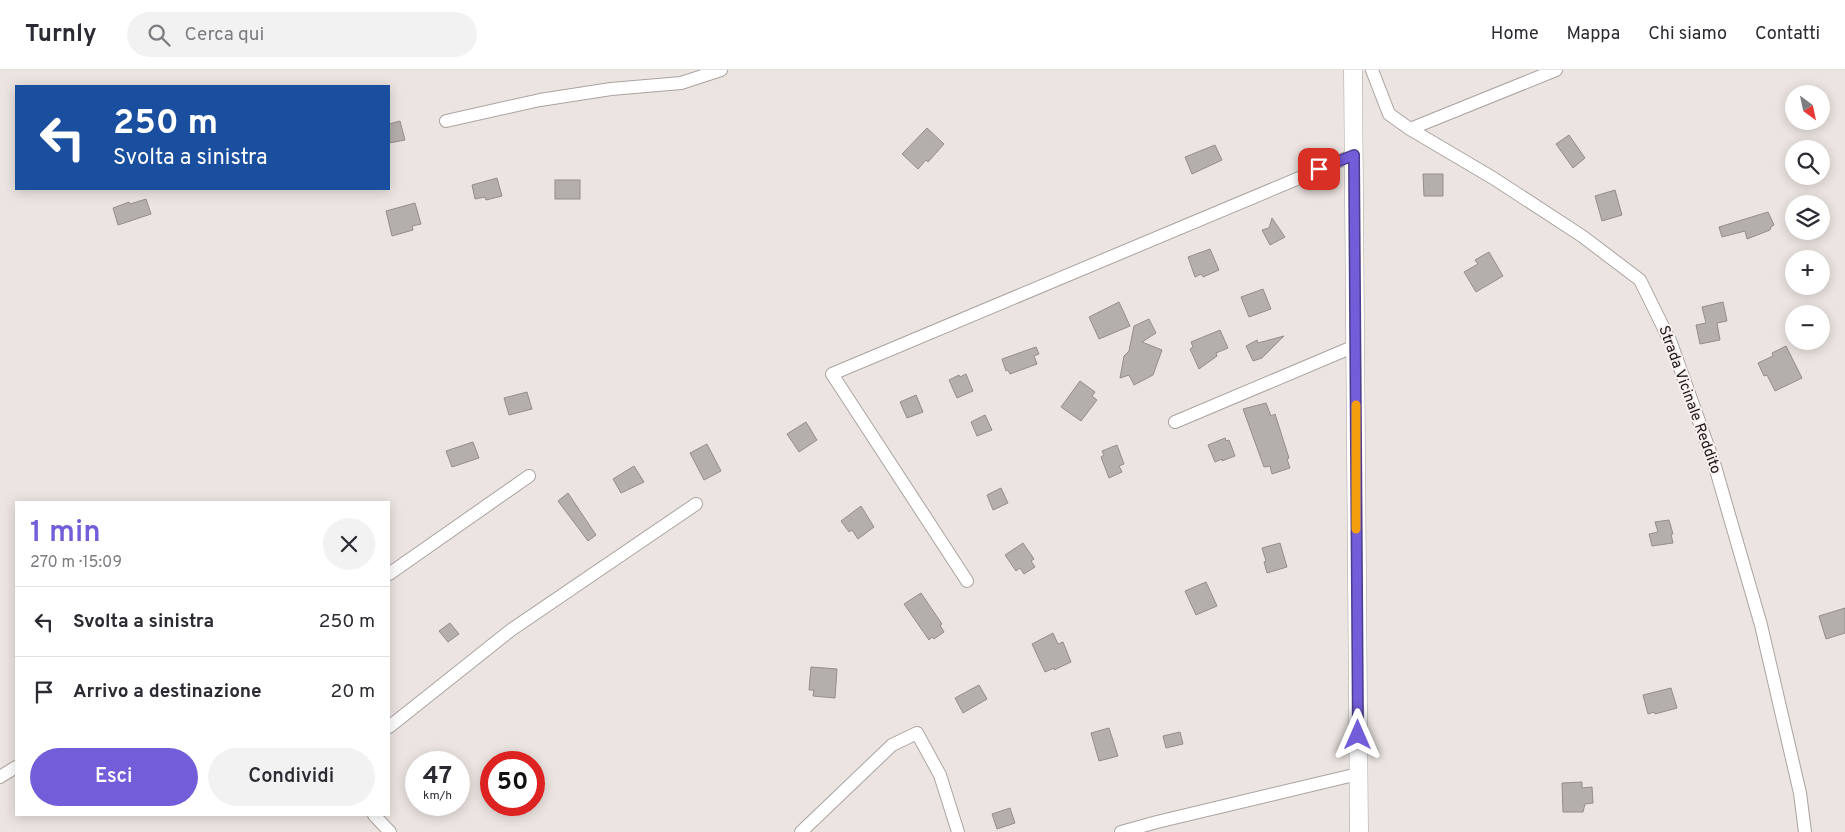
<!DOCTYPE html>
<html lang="it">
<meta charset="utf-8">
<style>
body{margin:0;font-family:Overpass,sans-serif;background:#f2f2f3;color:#2b2b33;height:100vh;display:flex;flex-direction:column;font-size:19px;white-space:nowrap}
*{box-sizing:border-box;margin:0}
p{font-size:16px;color:#7c7c81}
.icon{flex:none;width:28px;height:28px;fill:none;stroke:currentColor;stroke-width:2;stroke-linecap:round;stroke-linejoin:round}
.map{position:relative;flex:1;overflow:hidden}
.details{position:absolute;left:15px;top:431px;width:375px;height:315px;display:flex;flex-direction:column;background:#fff;border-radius:0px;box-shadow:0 2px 12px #0003}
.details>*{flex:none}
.guide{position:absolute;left:15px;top:15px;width:375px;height:105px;border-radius:0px;box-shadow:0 2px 12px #0003;background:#1a4fa0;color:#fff;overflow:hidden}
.needle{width:32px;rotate:147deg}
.fabs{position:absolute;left:1785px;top:15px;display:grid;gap:10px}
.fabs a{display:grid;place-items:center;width:45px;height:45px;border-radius:50%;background:#fff;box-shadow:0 2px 12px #0003;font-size:25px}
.speed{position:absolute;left:405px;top:681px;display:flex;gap:10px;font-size:25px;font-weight:700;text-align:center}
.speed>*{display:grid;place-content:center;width:65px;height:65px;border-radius:50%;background:#fff;box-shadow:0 2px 12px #0003;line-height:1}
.speed small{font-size:12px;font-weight:400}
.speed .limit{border:8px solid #d22;background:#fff;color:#111}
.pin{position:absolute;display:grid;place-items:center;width:42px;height:42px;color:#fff;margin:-21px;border-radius:10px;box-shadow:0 2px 8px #0006}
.me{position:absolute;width:55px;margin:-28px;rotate:0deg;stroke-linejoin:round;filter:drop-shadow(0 0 4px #0008)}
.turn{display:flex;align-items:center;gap:18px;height:105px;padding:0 15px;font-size:22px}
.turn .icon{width:65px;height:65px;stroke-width:2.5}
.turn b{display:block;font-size:35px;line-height:42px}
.round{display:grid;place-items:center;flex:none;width:52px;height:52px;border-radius:26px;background:#f2f2f3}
.summary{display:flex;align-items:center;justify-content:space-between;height:85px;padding:0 15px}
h1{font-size:30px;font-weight:600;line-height:38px;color:#735dd8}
.primary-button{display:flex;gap:10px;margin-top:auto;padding:10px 15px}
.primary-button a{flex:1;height:58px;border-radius:30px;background:#735dd8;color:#fff;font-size:20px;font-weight:600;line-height:58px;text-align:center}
.primary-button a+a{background:#f2f2f3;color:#2b2b33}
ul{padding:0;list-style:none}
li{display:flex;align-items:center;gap:15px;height:70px;padding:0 15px;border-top:1px solid #e1e1e2}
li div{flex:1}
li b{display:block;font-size:19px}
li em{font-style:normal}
header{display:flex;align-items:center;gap:30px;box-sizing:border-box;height:70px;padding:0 25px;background:#fff;border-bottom:1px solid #e1e1e2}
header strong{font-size:24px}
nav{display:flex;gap:28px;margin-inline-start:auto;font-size:18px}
.search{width:350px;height:45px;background:#f2f2f3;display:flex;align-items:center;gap:12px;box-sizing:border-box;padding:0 18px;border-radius:28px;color:#7c7c81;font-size:19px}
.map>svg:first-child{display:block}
</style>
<header>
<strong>Turnly</strong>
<div class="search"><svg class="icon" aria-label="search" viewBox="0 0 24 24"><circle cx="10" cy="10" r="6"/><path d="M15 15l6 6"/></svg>Cerca qui</div>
<nav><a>Home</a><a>Mappa</a><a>Chi siamo</a><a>Contatti</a></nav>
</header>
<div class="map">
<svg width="1845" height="762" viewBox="0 0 1845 762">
<rect width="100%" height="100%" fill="#ebe4e1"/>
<g fill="#b5afac" stroke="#948e8b">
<polygon points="400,51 405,70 389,73 389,54"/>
<polygon points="927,58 944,74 928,92 926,90 918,99 902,84"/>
<polygon points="1569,65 1585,88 1573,98 1556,74"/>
<polygon points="1215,75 1222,90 1192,104 1185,87"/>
<polygon points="1423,104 1443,104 1443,126 1424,126"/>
<polygon points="497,108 502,126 486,130 485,127 475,129 472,115"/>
<rect x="555" y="110" width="25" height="19"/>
<polygon points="1615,120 1622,145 1602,151 1595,126"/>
<polygon points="146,129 151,144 118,155 113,138 129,132 130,134"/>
<polygon points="415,133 421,154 412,156 413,160 392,166 386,141"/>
<polygon points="1768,142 1774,155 1771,157 1770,160 1747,169 1745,161 1722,167 1719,157"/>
<polygon points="1272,148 1285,167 1270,175 1262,160 1269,158"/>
<polygon points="1210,179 1219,200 1203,207 1201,204 1195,207 1188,187"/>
<polygon points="1489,182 1503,206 1476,222 1464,202 1478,194 1475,190"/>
<polygon points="1263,219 1271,239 1249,247 1241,227"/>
<polygon points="1119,232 1130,256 1099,269 1089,247"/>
<polygon points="1723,232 1727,251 1717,253 1720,270 1700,274 1696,255 1706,253 1702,237"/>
<polygon points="1149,249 1156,263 1142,272 1162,280 1153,305 1134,315 1129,305 1120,308 1124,286 1129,281 1134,256"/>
<polygon points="1220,260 1228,278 1216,283 1217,286 1199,299 1190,279 1193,277 1191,272"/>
<polygon points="1284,266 1262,288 1253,291 1246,276 1257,270 1258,273"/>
<polygon points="1786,276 1802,308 1775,321 1767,305 1764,306 1758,293 1773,286 1772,283"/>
<polygon points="1036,277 1039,284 1034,286 1037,294 1010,304 1008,300 1006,301 1002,289"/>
<polygon points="966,304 973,321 957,328 949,310 959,305 960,307"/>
<polygon points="1080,311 1095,322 1092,326 1097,330 1081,351 1061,337"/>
<polygon points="527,322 532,339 509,345 504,328"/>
<polygon points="916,325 923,342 907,348 900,332"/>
<polygon points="1266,333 1271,346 1275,344 1289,388 1287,389 1290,398 1272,404 1270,396 1264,397 1243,339"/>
<polygon points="985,345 992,360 977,366 971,352"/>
<polygon points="806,352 817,370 799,382 787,364"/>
<polygon points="1225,368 1226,371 1229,370 1235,386 1222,391 1222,389 1215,392 1208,375"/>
<polygon points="473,372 479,388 452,397 446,381"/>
<polygon points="707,374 721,401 704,410 690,383"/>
<polygon points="1117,375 1124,394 1119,396 1122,402 1109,408 1101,387 1104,385 1102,381"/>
<polygon points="634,396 644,412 621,423 613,409"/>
<polygon points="1001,418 1008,433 993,440 987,425"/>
<polygon points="568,423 596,465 588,471 558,431"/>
<polygon points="861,436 874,457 858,469 852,460 849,462 841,451"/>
<polygon points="1669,450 1673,464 1671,464 1673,473 1652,476 1649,464 1658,462 1655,452"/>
<polygon points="1023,473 1034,489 1031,491 1035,497 1024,504 1020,498 1016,501 1005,485"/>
<polygon points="1280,473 1287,497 1267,503 1264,492 1266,491 1262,478"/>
<polygon points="1206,512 1217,536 1196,545 1185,521"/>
<polygon points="921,523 942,554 940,555 944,562 934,569 932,567 929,570 904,534"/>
<polygon points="1845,538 1845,563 1826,569 1819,546"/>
<polygon points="450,553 459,564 448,572 439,561"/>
<polygon points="1053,563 1058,574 1063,572 1071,592 1054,600 1054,598 1045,602 1032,574"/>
<polygon points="811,597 837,599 835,628 813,626 814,620 809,620"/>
<polygon points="979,615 987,629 963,643 955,628"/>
<polygon points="1671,618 1677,638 1655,644 1654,642 1648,644 1643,625"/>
<polygon points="1109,658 1118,686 1099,691 1091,663"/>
<polygon points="1180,662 1183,674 1166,678 1163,666"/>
<polygon points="1582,712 1582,718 1592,717 1593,733 1585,734 1583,742 1563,742 1562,713"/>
<polygon points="1010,738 1015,753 997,759 992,744"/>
</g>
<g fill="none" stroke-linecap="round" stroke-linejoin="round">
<g stroke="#aaa3a1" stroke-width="14">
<g id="minor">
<polyline points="1372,0 1389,44 1410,59 1493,108 1582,166 1640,210 1671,273 1714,393 1761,555 1800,723 1805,762"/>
<polyline points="446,51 540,30 611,19 681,13 721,0"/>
<polyline points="1410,59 1556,0"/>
<polyline points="1175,352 1355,276"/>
<polyline points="389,504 529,406"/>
<polyline points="967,511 832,304 1354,85"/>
<polyline points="389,657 511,560 696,434"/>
<polyline points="0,707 16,697"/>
<polyline points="374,745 390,762"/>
<polyline points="801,762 892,675 917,663 940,705 958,762"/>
<polyline points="1121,762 1157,752 1358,704"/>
</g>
</g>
<g stroke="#aaa3a1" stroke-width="19">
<polyline id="secondary" points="1353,0 1359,762"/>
</g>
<use href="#minor" stroke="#fff" stroke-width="12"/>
<use href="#secondary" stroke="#fff" stroke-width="18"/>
</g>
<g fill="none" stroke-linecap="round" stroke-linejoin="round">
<g stroke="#4b3c8c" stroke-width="12">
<polyline id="route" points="1319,99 1354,85 1358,665"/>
</g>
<use href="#route" stroke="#735dd8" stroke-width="9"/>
<polyline stroke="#f59e0b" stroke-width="9" points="1356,335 1356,459"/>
</g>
<g text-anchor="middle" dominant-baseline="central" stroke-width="4" stroke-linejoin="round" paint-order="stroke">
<g font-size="15" fill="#1a1716" stroke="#f8f1ef">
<text transform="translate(1689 330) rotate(70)">Strada Vicinale Reddito</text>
</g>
</g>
</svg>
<div class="fabs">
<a><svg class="needle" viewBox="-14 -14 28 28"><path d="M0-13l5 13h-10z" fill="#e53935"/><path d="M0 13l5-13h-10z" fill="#7c7c81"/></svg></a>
<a><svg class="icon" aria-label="search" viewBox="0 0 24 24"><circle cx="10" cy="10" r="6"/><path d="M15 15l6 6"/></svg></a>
<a><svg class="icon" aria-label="layers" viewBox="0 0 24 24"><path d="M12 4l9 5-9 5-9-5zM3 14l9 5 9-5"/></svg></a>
<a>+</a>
<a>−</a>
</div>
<div class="speed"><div>47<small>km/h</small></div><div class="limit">50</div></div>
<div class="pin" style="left:1319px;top:99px;background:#d93025"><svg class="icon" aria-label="arrive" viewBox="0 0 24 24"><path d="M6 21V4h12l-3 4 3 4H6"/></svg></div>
<svg class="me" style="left:1358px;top:665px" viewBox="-20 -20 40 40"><path d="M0-17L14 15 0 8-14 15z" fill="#735dd8" stroke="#fff" stroke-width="4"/></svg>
<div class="guide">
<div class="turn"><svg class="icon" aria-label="left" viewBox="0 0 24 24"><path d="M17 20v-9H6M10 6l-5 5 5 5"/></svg><div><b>250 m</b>Svolta a sinistra</div></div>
</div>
<section class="details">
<div class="summary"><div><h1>1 min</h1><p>270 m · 15:09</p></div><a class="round"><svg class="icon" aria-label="close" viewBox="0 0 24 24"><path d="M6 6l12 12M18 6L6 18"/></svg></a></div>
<ul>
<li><svg class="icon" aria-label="left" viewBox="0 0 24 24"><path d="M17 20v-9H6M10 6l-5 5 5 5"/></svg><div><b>Svolta a sinistra</b></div><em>250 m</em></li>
<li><svg class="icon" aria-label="arrive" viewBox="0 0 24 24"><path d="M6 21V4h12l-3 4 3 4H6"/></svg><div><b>Arrivo a destinazione</b></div><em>20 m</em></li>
</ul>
<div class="primary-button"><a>Esci</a><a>Condividi</a></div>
</section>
</div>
